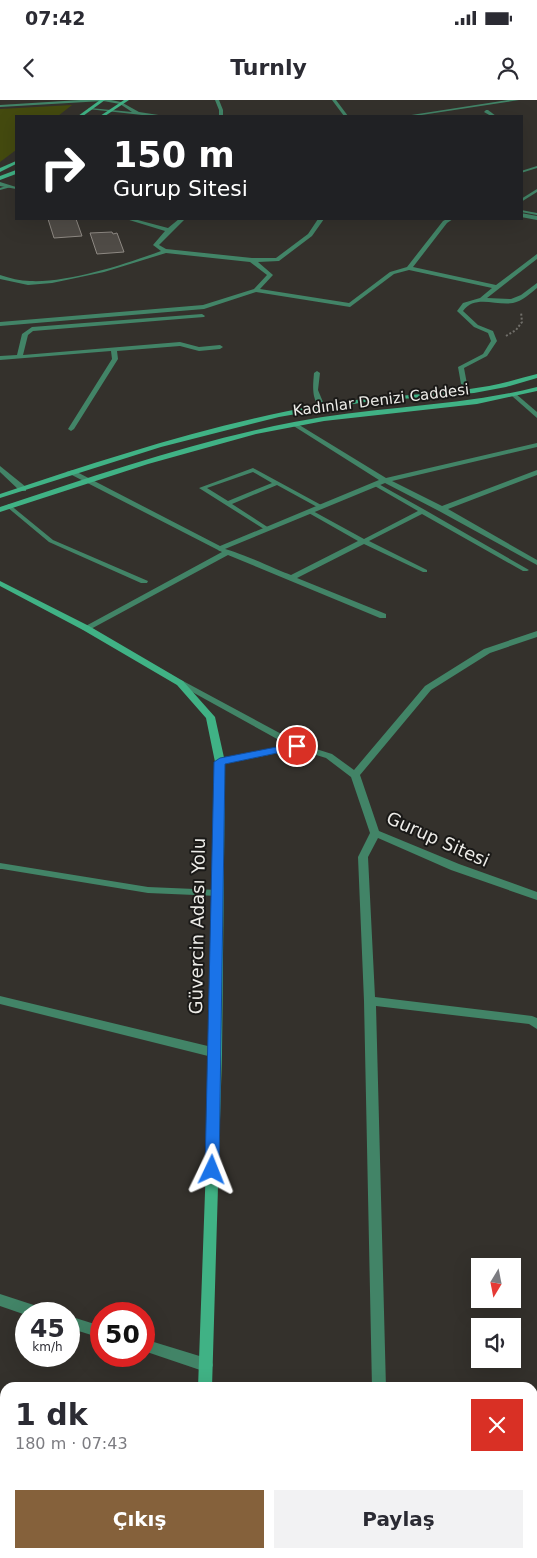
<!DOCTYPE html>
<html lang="tr">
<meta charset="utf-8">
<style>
body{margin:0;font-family:"DejaVu Sans",sans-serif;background:#f2f2f3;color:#2b2b33;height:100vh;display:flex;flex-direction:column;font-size:19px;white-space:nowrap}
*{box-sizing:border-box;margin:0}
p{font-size:16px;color:#7c7c81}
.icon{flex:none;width:28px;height:28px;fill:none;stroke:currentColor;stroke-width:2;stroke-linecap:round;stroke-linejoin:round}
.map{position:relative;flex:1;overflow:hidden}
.panel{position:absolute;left:0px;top:1282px;width:538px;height:176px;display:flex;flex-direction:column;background:#fff;border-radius:15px 15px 0 0;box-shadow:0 5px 20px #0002}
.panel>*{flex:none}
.hud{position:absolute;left:15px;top:15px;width:508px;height:105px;border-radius:0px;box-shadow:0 5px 20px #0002;background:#202124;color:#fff;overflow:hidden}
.needle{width:32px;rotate:190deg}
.controls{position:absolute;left:471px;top:1158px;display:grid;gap:10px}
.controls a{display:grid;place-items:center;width:50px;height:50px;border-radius:0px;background:#fff;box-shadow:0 5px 20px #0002;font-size:25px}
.speed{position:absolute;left:15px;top:1202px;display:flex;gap:10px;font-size:25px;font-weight:700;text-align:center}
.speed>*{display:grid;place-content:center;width:65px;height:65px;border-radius:50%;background:#fff;box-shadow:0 5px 20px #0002;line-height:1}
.speed small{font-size:12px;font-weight:400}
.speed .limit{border:8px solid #d22;background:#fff;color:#111}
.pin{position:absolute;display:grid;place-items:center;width:42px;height:42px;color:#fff;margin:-21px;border:2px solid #fff;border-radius:50%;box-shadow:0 1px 5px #0007}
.me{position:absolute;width:55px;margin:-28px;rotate:2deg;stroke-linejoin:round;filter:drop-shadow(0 0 4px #0008)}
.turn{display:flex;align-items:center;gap:18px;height:105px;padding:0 15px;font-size:22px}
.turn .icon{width:65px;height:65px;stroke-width:2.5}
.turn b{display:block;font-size:35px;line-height:42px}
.round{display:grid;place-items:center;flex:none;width:52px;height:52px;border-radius:0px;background:#f2f2f3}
.summary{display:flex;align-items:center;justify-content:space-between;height:85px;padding:0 15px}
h1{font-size:30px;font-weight:600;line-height:38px}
.action{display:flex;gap:10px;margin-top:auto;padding:10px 15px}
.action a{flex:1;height:58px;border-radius:0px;background:#85613b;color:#fff;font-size:20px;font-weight:600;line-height:58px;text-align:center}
.action a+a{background:#f2f2f3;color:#2b2b33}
.status{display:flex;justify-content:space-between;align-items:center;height:35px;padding:0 25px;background:#fff;direction:ltr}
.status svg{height:14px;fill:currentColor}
header{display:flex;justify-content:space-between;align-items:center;height:65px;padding:0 15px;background:#fff;font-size:22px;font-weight:600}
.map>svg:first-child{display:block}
</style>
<div class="status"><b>07:42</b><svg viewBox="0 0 49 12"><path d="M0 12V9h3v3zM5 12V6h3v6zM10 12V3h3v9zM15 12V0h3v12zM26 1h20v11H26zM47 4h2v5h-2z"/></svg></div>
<header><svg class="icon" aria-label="back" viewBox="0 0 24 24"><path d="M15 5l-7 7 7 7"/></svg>Turnly<svg class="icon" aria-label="person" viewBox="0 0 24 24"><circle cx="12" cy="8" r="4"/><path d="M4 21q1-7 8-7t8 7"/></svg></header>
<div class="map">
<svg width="537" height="1458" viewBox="0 0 537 1458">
<rect width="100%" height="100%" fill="#34312c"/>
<polygon fill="#444a0f" points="72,5 58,16 16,16 16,50 0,62 0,9"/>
<g fill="#4f4b46" stroke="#8e8983">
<polygon points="48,119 76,119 82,136 54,138"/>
<polygon points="112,132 113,134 117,133 124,152 97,154 90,133"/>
</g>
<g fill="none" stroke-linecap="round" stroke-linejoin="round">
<polyline stroke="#716f6a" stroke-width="2" stroke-dasharray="2 2" stroke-linecap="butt" points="506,236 516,230 522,222 521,212"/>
<g fill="#428467" fill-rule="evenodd">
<polygon points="537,66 537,68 521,73 521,71"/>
<polygon points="9,85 11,87 0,90 0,88"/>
<polygon points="537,89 537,92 521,102 521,99"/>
<polygon points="521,110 537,113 537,115 521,112"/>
<polygon points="202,214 205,216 204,217 33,231 28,235 23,255 180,242 199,247 220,245 223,247 220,249 199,251 180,246 117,251 118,259 74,329 71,331 68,329 112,259 111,251 0,260 0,256 17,255 22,234 32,227"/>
<path d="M317,271L320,273L318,290L325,307L322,309C311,301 313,285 314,273Z"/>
<path d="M253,368L323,406L324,407L323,408H319L277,385L232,404L269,428V430L267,431L199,388ZM253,372L272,383L228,401L207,388Z"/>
<path d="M375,382L425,410L529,470L527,471H523L422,414L369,441L427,470V472H423L364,444L297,478L386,514V518H380L228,455L89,530H83L82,528L222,452L218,450V448C229,447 277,470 291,475L358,441L307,412V410H311L364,439L418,411L373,385L372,384Z"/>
<polygon points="9,404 53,440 148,481 147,483 141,483 49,442 7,407 6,406"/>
<polygon points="0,763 148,787 218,790 223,793 218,796 148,793 2,769 0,769"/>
</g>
<g fill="#428467" fill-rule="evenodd">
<polygon points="80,0 111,0 121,2 139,12 165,16 151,16 88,9 90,8 132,12 120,4 103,1 0,7 0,5"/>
<polygon points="215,0 219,0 223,10 223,16 219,16 219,10"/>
<polygon points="332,0 336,0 348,16 344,16"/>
<polygon points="508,0 519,0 415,16 405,16"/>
<polygon points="486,10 488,10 496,16 491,16 484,12"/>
<polygon points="0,82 16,87 16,89 0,86"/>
<polygon points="521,113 537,116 537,120 521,117"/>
<path d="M126,119H134L168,128L179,119H185L159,145L166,149L252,158H276L308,134L318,119H324L312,136L279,161L258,162L273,175L260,189L349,203L390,172L407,167L443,121L447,119H453L447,123L413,167L496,185L537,154V159L487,198L511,199L521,195L537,183V188C530,194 522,201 513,203C496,206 475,194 463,211L478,225L493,231L497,241L487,256L464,268L467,284L464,286L461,284L458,267L483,254L491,241L488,233L474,227L457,211L463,203L480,198L492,188L409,170L394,174L350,207L256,192L204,209L0,226V222L203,205L254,189L267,175L250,162L166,153L104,172L52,183L28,185L0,179V175C10,178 20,181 30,181C68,183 126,164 161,151L153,145L165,131Z"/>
<polygon points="512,294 516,294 537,312 537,318 512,296"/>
<polygon points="292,323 296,323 386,378 537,343 537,347 392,381 442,406 537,370 537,375 448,409 537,460 537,465 439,411 385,383 220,451 66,372 73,370 220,446 379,380 292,325"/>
<polygon points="0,366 26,387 26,391 20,391 0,372"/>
<polygon points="537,531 537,537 490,553 431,590 360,675 379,731 459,764 537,792 537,800 451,770 378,738 368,757 375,897 532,916 537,918 537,929 529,924 376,906 386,1288 372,1288 364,901 358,757 370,733 351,677 326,658 297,649 220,665 217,664 215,662 217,660 288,645 176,583 180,580 183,581 300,644 332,654 354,670 425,586 484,549"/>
<polygon points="0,896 216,948 220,950 222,953 220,956 216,958 0,904"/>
<polygon points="0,1194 49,1210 51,1214 26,1215 0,1206"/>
<polygon points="69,1216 101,1226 101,1238 69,1228"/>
<polygon points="144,1239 206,1258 211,1260 213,1265 211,1270 206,1272 144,1251"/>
<polygon points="532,1364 537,1366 537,1380 532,1379"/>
<polygon points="337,1454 355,1454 357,1458 339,1458"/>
</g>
<g fill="#40b285" fill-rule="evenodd">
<polygon points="100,0 105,0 83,16 78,16"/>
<polygon points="124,0 129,0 105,16 100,16"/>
<polygon points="16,61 16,64 0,72 0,68"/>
<polygon points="16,70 16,74 0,80 0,76"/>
<path d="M537,274V278L506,287L474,293L365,302L279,317L161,347L0,398V394C105,359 211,324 320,305C376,295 433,296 489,286C506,283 521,278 537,274Z"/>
<path d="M537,287V291L477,304L324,321L256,334L148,364L0,412V407C97,375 194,341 294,322C375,306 457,307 537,287Z"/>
<polygon points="0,481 89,526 183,581 215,617 225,662 222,953 212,1288 198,1288 210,953 215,662 206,618 177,585 83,530 0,486"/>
<rect x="187" y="1454" width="16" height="4"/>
</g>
</g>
<polygon fill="#1a73e8" stroke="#114b97" points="297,643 301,644 302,646 301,648 225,664 219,1070 217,1074 212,1076 207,1074 205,1070 214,662 220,658"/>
<g text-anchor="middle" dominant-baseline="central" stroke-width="4" stroke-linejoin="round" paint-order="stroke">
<g font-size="15" fill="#edece8" stroke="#1a1917">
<text transform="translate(381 300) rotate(-7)">Kadınlar Denizi Caddesi</text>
</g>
<g font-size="18" fill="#edece8" stroke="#1a1917">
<text transform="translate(438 739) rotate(24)">Gurup Sitesi</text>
<text transform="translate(197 826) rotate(-89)">Güvercin Adası Yolu</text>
</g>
</g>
</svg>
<div class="controls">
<a><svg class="needle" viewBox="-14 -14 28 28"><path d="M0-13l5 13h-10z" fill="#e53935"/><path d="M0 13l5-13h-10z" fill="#7c7c81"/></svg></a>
<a><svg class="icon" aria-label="sound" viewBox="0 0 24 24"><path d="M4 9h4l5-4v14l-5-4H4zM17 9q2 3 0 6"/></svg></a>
</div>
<div class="speed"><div>45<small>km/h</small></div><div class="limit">50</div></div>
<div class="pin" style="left:297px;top:646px;background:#d93025"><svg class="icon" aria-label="arrive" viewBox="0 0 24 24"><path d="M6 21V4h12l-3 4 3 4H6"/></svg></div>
<svg class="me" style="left:212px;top:1070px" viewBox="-20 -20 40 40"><path d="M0-17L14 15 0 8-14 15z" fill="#1a73e8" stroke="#fff" stroke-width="4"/></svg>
<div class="hud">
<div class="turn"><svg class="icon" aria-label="right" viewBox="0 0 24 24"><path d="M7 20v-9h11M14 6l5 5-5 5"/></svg><div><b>150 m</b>Gurup Sitesi</div></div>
</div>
<section class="panel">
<div class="summary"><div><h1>1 dk</h1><p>180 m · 07:43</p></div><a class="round" style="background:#d93025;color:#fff"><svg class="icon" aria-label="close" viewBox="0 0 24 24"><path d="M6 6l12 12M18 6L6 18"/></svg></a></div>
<div class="action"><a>Çıkış</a><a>Paylaş</a></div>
</section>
</div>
